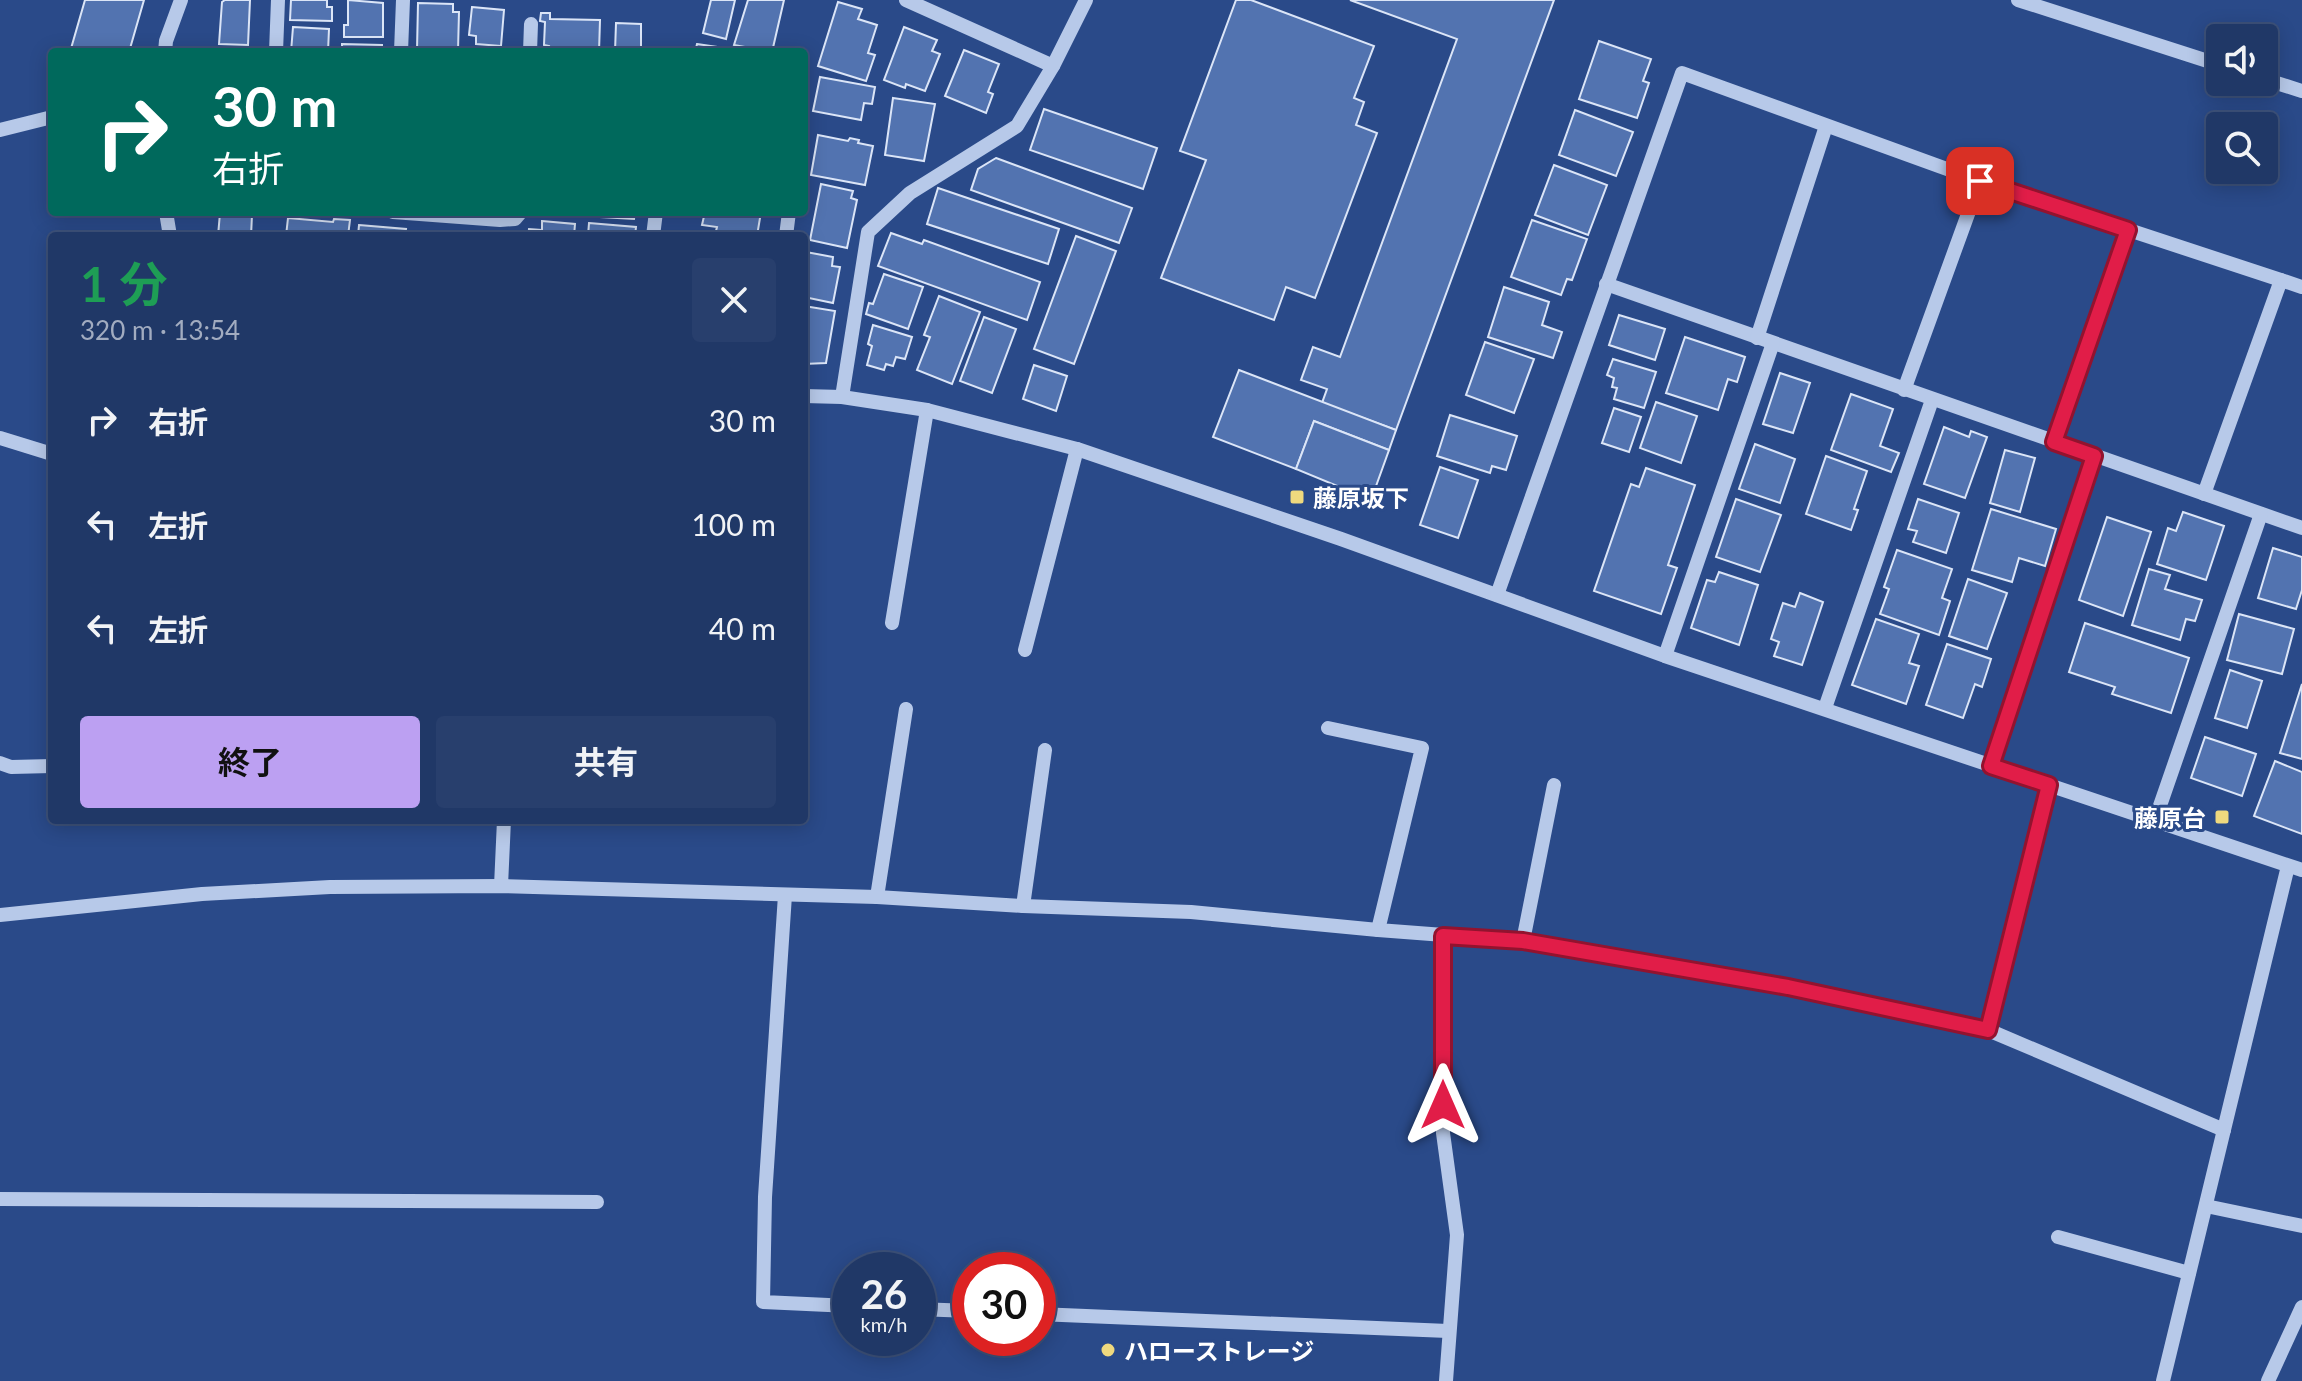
<!DOCTYPE html>
<html lang="ja">
<meta charset="utf-8">
<style>
body{margin:0;font-family:Lato,"Noto Sans JP",sans-serif;background:#283f6d;color:#f1f3f6;height:100vh;display:flex;flex-direction:column;font-size:30px;white-space:nowrap}
*{box-sizing:border-box;margin:0}
p{font-size:26px;color:#a2acc0}
.icon{flex:none;width:44px;height:44px;fill:none;stroke:currentColor;stroke-width:2;stroke-linecap:round;stroke-linejoin:round}
.map{position:relative;flex:1;overflow:hidden}
.side{position:absolute;left:48px;top:232px;width:760px;height:592px;display:flex;flex-direction:column;background:#203867;border-radius:8px;box-shadow:0 4px 20px #0003,0 0 0 2px #3d527b}
.side>*{flex:none}
.guide{position:absolute;left:48px;top:48px;width:760px;height:168px;border-radius:8px;box-shadow:0 4px 20px #0003,0 0 0 2px #3d527b;background:#00695c;color:#fff;overflow:hidden}
.fabs{position:absolute;left:2206px;top:24px;display:grid;gap:16px}
.fabs a{display:grid;place-items:center;width:72px;height:72px;border-radius:8px;background:#203867;box-shadow:0 4px 20px #0003,0 0 0 2px #3d527b;font-size:40px}
.speed{position:absolute;left:832px;top:1252px;display:flex;gap:16px;font-size:40px;font-weight:700;text-align:center}
.speed>*{display:grid;place-content:center;width:104px;height:104px;border-radius:50%;background:#203867;box-shadow:0 4px 20px #0003,0 0 0 2px #3d527b;line-height:1}
.speed small{font-size:20px;font-weight:400}
.speed .limit{border:12px solid #d22;background:#fff;color:#111}
.pin{position:absolute;display:grid;place-items:center;width:68px;height:68px;color:#fff;margin:-34px;border-radius:16px;box-shadow:0 4px 12px #0006}
.me{position:absolute;width:88px;margin:-44px;rotate:0deg;stroke-linejoin:round;filter:drop-shadow(0 0 6px #0008)}
.turn{display:flex;align-items:center;gap:28px;height:168px;padding:0 32px;font-size:36px}
.turn .icon{width:104px;height:104px;stroke-width:2.5}
.turn b{display:block;font-size:56px;line-height:68px}
.round{display:grid;place-items:center;flex:none;width:84px;height:84px;border-radius:8px;background:#283f6d}
.headline{display:flex;align-items:center;justify-content:space-between;height:136px;padding:0 32px}
h1{font-size:48px;font-weight:700;line-height:60px;color:#1e9e55}
.cta{display:flex;gap:16px;margin-top:auto;padding:16px 32px}
.cta a{flex:1;height:92px;border-radius:8px;background:#bca0f2;color:#111;font-size:32px;font-weight:700;line-height:92px;text-align:center}
.cta a+a{background:#283f6d;color:#f1f3f6}
ul{padding:0;list-style:none}
li{display:flex;align-items:center;gap:24px;height:104px;padding:0 32px}
li div{flex:1}
li b{display:block;font-size:30px}
li em{font-style:normal}
.map>svg:first-child{display:block}
</style>
<div class="map">
<svg width="2302" height="1381" viewBox="0 0 2302 1381">
<rect width="100%" height="100%" fill="#2a4a89"/>
<g fill="#5273b0" stroke="#dbe5f7" stroke-width="2">
<polygon points="85,0 144,0 129,52 70,52"/>
<polygon points="225,0 250,0 248,45 219,44 222,2"/>
<polygon points="291,0 327,0 327,7 332,7 332,21 290,20"/>
<polygon points="348,0 383,3 383,37 344,37 344,25 348,25"/>
<polygon points="711,0 735,0 726,39 703,33"/>
<polygon points="748,0 784,0 772,52 734,45"/>
<polygon points="1236,0 1251,0 1374,46 1354,98 1364,102 1356,125 1377,133 1315,298 1286,287 1274,320 1161,278 1206,160 1180,151"/>
<polygon points="1350,0 1554,0 1396,430 1322,403 1327,389 1301,380 1313,347 1340,357 1457,39"/>
<polygon points="838,2 862,9 858,19 877,25 868,53 875,55 866,81 818,66"/>
<polygon points="418,3 453,4 453,12 459,12 458,51 417,50"/>
<polygon points="472,7 504,10 501,46 476,44 476,36 469,35"/>
<polygon points="541,13 550,13 550,19 600,20 599,52 548,52 549,46 544,45 545,22 540,21"/>
<polygon points="616,23 641,24 641,52 615,52"/>
<polygon points="293,27 329,29 328,52 291,52"/>
<polygon points="904,27 937,40 932,51 940,54 925,91 906,84 905,88 884,80"/>
<polygon points="1599,41 1651,59 1643,81 1649,83 1637,118 1579,99"/>
<polygon points="342,44 382,45 382,52 342,52"/>
<polygon points="697,44 745,51 695,52"/>
<polygon points="964,50 999,64 988,92 993,94 986,113 945,96"/>
<polygon points="820,77 875,87 872,104 864,103 861,120 813,111"/>
<polygon points="893,98 935,104 924,161 885,155"/>
<polygon points="1044,109 1157,148 1143,189 1030,150"/>
<polygon points="1575,110 1633,132 1616,176 1559,155"/>
<polygon points="818,135 848,141 850,138 859,140 858,143 873,146 865,185 811,175"/>
<polygon points="996,158 1132,208 1119,243 971,190 978,169"/>
<polygon points="1554,165 1607,185 1588,235 1535,215"/>
<polygon points="821,184 853,191 851,198 857,200 847,248 810,240"/>
<polygon points="938,188 1059,229 1048,264 927,224"/>
<polygon points="602,212 635,212 634,219 601,217"/>
<polygon points="705,212 761,212 757,236 735,236 735,234 716,231 717,227 702,225"/>
<polygon points="220,213 252,215 251,236 218,236"/>
<polygon points="288,218 333,222 334,219 350,220 348,236 286,236"/>
<polygon points="1532,220 1587,239 1572,280 1567,279 1561,295 1511,277"/>
<polygon points="542,221 575,224 574,236 528,236 529,229 542,230"/>
<polygon points="589,223 636,227 635,236 588,236"/>
<polygon points="359,225 406,229 405,236 358,236"/>
<polygon points="891,233 922,244 924,240 1040,282 1027,320 878,266"/>
<polygon points="1076,236 1116,251 1074,364 1034,349"/>
<polygon points="806,252 833,257 832,266 840,267 833,303 804,297"/>
<polygon points="884,274 923,287 908,329 866,314 869,303 873,304"/>
<polygon points="1504,287 1549,302 1542,325 1562,332 1553,358 1488,337"/>
<polygon points="939,296 980,312 952,384 917,370 930,337 924,335"/>
<polygon points="804,306 835,311 826,363 804,364"/>
<polygon points="1619,315 1665,329 1655,360 1609,345"/>
<polygon points="984,317 1016,329 992,393 960,381"/>
<polygon points="873,325 912,337 905,359 896,357 893,366 886,364 884,370 867,365 872,346 868,344"/>
<polygon points="1685,337 1745,357 1737,382 1728,379 1718,410 1666,393"/>
<polygon points="1485,342 1534,359 1514,413 1466,395"/>
<polygon points="1613,359 1656,372 1644,408 1614,399 1617,388 1612,387 1614,378 1607,375"/>
<polygon points="1034,365 1067,376 1056,411 1023,399"/>
<polygon points="1239,370 1396,430 1389,450 1314,421 1296,469 1213,437"/>
<polygon points="1780,373 1810,383 1793,433 1763,424"/>
<polygon points="1851,394 1893,409 1880,446 1899,453 1891,472 1831,450"/>
<polygon points="1656,402 1697,416 1681,463 1640,448"/>
<polygon points="1614,408 1641,417 1629,452 1602,443"/>
<polygon points="1450,415 1517,436 1506,470 1492,466 1490,473 1437,456"/>
<polygon points="1314,421 1389,450 1371,500 1296,469"/>
<polygon points="1944,427 1969,437 1971,431 1987,437 1965,498 1924,484"/>
<polygon points="1755,444 1795,459 1780,503 1739,489"/>
<polygon points="2005,450 2035,458 2020,512 1990,503"/>
<polygon points="1826,456 1867,471 1854,509 1858,510 1851,530 1806,514"/>
<polygon points="1440,467 1478,480 1458,538 1420,525"/>
<polygon points="1646,468 1695,485 1668,565 1677,568 1661,614 1594,591 1631,484 1639,487"/>
<polygon points="1736,499 1781,515 1760,572 1716,557"/>
<polygon points="1918,499 1959,513 1946,553 1913,542 1917,531 1908,529"/>
<polygon points="1991,509 2056,529 2045,566 2019,558 2012,582 1972,570"/>
<polygon points="2183,512 2224,526 2206,580 2157,564 2168,528 2176,531"/>
<polygon points="2107,517 2151,532 2123,616 2079,600"/>
<polygon points="2273,548 2302,557 2302,590 2296,609 2258,598"/>
<polygon points="1897,550 1952,569 1942,598 1950,601 1939,635 1880,614 1889,589 1884,587"/>
<polygon points="2149,569 2170,575 2165,589 2202,600 2195,621 2186,619 2180,640 2132,625"/>
<polygon points="1719,572 1758,585 1739,645 1691,628 1707,580 1715,582"/>
<polygon points="1968,579 2007,593 1987,649 1949,636"/>
<polygon points="1800,593 1823,602 1802,665 1774,656 1779,642 1771,639 1783,603 1795,607"/>
<polygon points="2239,614 2294,629 2282,674 2227,660"/>
<polygon points="1876,619 1919,634 1909,663 1919,666 1906,704 1852,685"/>
<polygon points="2085,623 2189,658 2171,713 2112,694 2115,687 2069,672"/>
<polygon points="1947,644 1991,659 1982,687 1975,684 1963,718 1926,705"/>
<polygon points="2230,670 2262,681 2247,728 2215,718"/>
<polygon points="2302,684 2302,759 2280,753"/>
<polygon points="2205,737 2256,754 2242,796 2191,778"/>
<polygon points="2275,761 2302,772 2302,834 2254,816"/>
</g>
<g fill="none" stroke-linecap="round" stroke-linejoin="round">
<g stroke="#b7c9e9" stroke-width="14">
<polyline points="906,0 1053,66"/>
<polyline points="2018,0 2220,65"/>
<polyline points="165,52 166,41 181,0"/>
<polyline points="276,52 278,0"/>
<polyline points="401,52 403,0"/>
<polyline points="530,52 531,24"/>
<polyline points="2264,79 2302,91"/>
<polyline points="0,130 52,117"/>
<polyline points="166,212 170,236"/>
<polyline points="393,212 500,220 515,219 521,212"/>
<polyline points="653,236 656,212"/>
<polyline points="786,236 789,212"/>
<polyline points="1606,284 2302,528"/>
<polyline points="1757,338 1826,126"/>
<polyline points="1904,390 1980,181"/>
<polyline points="804,396 842,397 927,410 1077,449 1341,539 1665,656 2302,870"/>
<polyline points="842,397 868,232 910,193 1017,126 1053,66 1086,0"/>
<polyline points="0,438 52,454"/>
<polyline points="2054,442 2128,230"/>
<polyline points="2204,494 2281,280"/>
<polyline points="1497,595 1682,73 1980,181 2302,287"/>
<polyline points="892,623 927,410"/>
<polyline points="1025,650 1077,449"/>
<polyline points="1665,656 1773,343"/>
<polyline points="1825,708 1932,400"/>
<polyline points="1328,728 1422,748 1378,930 1523,941 1788,987 1988,1030 2224,1130"/>
<polyline points="0,763 11,767 52,766"/>
<polyline points="1991,766 2094,456"/>
<polyline points="2154,823 2261,514"/>
<polyline points="501,886 504,820"/>
<polyline points="785,895 765,1197 763,1302 850,1306"/>
<polyline points="877,897 906,709"/>
<polyline points="1023,906 1045,750"/>
<polyline points="0,915 202,894 330,887 501,886 877,897 1023,906 1191,912 1378,930"/>
<polyline points="1443,936 1443,1133 1457,1235 1446,1381"/>
<polyline points="1523,941 1554,785"/>
<polyline points="1988,1030 2049,785"/>
<polyline points="0,1199 597,1202"/>
<polyline points="2206,1206 2302,1226"/>
<polyline points="2058,1237 2189,1273"/>
<polyline points="918,1309 970,1311"/>
<polyline points="1038,1314 1448,1331"/>
<polyline points="2163,1381 2288,866"/>
<polyline points="2268,1381 2302,1307"/>
</g>
</g>
<g fill="none" stroke-linecap="round" stroke-linejoin="round">
<g stroke="#92132f" stroke-width="20">
<polyline id="route" points="1443,1105 1443,936 1523,941 1788,987 1988,1030 2049,785 1991,766 2094,456 2054,442 2128,230 1980,181"/>
</g>
<use href="#route" stroke="#e11d48" stroke-width="14"/>
</g>
<g fill="#efd97e" stroke="#2a4a89" stroke-width="3">
<rect x="1289" y="489" width="16" height="16" rx="4"/>
<rect x="2214" y="809" width="16" height="16" rx="4"/>
<circle cx="1108" cy="1350" r="8"/>
</g>
<g text-anchor="middle" dominant-baseline="central" stroke-width="6" stroke-linejoin="round" paint-order="stroke">
<g font-size="24" font-weight="bold" fill="#fff" stroke="#2a4a89" text-anchor="start">
<text x="1313" y="497">藤原坂下</text>
<text x="2206" y="817" text-anchor="end">藤原台</text>
<text x="1124" y="1350">ハローストレージ</text>
</g>
</g>
</svg>
<div class="fabs">
<a><svg class="icon" aria-label="sound" viewBox="0 0 24 24"><path d="M4 9h4l5-4v14l-5-4H4zM17 9q2 3 0 6"/></svg></a>
<a><svg class="icon" aria-label="search" viewBox="0 0 24 24"><circle cx="10" cy="10" r="6"/><path d="M15 15l6 6"/></svg></a>
</div>
<div class="speed"><div>26<small>km/h</small></div><div class="limit">30</div></div>
<div class="pin" style="left:1980px;top:181px;background:#d93025"><svg class="icon" aria-label="arrive" viewBox="0 0 24 24"><path d="M6 21V4h12l-3 4 3 4H6"/></svg></div>
<svg class="me" style="left:1443px;top:1105px" viewBox="-20 -20 40 40"><path d="M0-17L14 15 0 8-14 15z" fill="#e11d48" stroke="#fff" stroke-width="4"/></svg>
<div class="guide">
<div class="turn"><svg class="icon" aria-label="right" viewBox="0 0 24 24"><path d="M7 20v-9h11M14 6l5 5-5 5"/></svg><div><b>30 m</b>右折</div></div>
</div>
<section class="side">
<div class="headline"><div><h1>1 分</h1><p>320 m · 13:54</p></div><a class="round"><svg class="icon" aria-label="close" viewBox="0 0 24 24"><path d="M6 6l12 12M18 6L6 18"/></svg></a></div>
<ul>
<li><svg class="icon" aria-label="right" viewBox="0 0 24 24"><path d="M7 20v-9h11M14 6l5 5-5 5"/></svg><div><b>右折</b></div><em>30 m</em></li>
<li><svg class="icon" aria-label="left" viewBox="0 0 24 24"><path d="M17 20v-9H6M10 6l-5 5 5 5"/></svg><div><b>左折</b></div><em>100 m</em></li>
<li><svg class="icon" aria-label="left" viewBox="0 0 24 24"><path d="M17 20v-9H6M10 6l-5 5 5 5"/></svg><div><b>左折</b></div><em>40 m</em></li>
</ul>
<div class="cta"><a>終了</a><a>共有</a></div>
</section>
</div>
